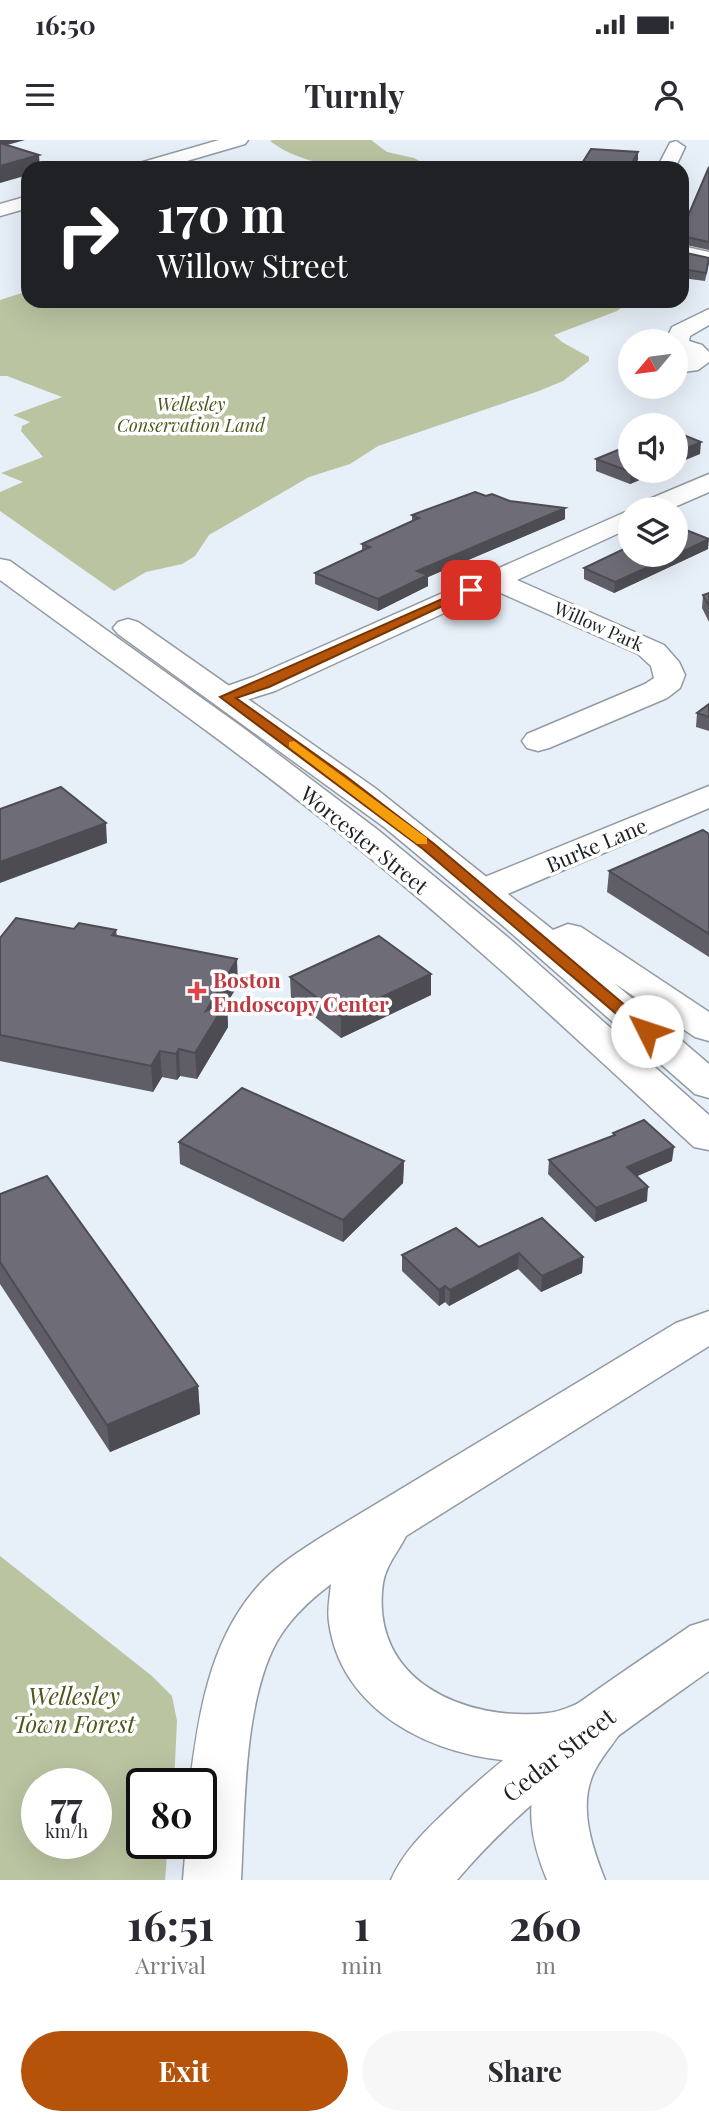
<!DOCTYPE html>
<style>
body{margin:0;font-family:"Playfair Display",serif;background:#f7f7f7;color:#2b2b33;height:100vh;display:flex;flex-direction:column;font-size:26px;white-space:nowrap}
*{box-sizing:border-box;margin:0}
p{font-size:23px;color:#7c7c81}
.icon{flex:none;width:38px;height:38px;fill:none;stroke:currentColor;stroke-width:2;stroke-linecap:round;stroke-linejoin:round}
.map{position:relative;height:1740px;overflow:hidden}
.sheet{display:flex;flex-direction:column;background:#fff;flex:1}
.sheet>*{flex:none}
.guide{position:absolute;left:21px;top:21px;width:668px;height:147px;border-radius:21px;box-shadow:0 7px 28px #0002;background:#202124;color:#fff;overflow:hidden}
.needle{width:46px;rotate:241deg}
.buttons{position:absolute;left:618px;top:189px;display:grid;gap:14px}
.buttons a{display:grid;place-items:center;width:70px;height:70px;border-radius:50%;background:#fff;box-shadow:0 7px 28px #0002;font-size:35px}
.speed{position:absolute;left:21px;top:1628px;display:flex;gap:14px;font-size:35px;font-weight:700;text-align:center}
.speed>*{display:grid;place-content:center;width:91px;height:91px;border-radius:50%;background:#fff;box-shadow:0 7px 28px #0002;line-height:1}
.speed small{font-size:18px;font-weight:400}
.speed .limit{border:4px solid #111;border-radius:10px;background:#fff;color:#111}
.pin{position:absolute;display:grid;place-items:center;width:60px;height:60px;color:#fff;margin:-30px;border-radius:14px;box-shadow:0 4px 10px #0006}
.me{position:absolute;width:77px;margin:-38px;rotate:311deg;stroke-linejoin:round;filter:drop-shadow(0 0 5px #0008)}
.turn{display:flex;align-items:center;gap:24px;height:147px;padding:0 21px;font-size:32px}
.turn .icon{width:91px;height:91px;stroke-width:2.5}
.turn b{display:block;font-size:49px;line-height:60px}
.eta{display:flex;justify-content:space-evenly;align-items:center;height:119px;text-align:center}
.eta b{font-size:42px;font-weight:700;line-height:49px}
.action{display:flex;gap:14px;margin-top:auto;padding:14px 21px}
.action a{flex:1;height:80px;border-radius:42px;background:#b45309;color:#fff;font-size:28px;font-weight:700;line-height:80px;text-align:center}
.action a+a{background:#f7f7f7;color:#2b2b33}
.status{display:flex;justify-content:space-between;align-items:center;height:49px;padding:0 35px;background:#fff;direction:ltr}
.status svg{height:19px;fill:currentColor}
header{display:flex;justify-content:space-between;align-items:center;height:91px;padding:0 21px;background:#fff;font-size:32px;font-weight:700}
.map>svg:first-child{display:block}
</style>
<div class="status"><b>16:50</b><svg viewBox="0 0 49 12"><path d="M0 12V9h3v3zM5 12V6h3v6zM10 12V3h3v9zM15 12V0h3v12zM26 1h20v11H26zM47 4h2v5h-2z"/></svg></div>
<header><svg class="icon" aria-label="menu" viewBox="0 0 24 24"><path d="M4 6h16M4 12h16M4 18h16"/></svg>Turnly<svg class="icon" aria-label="person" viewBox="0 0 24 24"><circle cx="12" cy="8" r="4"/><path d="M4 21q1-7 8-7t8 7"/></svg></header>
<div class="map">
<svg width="709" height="1740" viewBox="0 0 709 1740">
<rect width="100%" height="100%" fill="#e7eff8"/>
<g fill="#bac4a1" fill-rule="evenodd">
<path d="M273,0H371L387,12L414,18L428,26C420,30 406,28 396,28C354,28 305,28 270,1Z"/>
<polygon points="28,151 28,161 630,161 617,171 554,195 562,202 589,217 589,221 563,241 539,251 378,306 350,324 309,337 209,395 195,416 182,424 146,432 114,451 0,371 0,352 23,342 1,333 43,317 21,291 22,286 30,282 13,275 62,257 7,236 0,236 0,160"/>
<path d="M0,1416L152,1536L172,1556L177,1581L174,1643H142V1703H168L165,1740H0ZM37,1643H96V1703H37Z"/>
</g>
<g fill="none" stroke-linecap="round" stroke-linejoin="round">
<g stroke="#939aa2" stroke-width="3">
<g id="minor">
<polygon points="219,0 248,0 245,4 163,28 134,28 136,24"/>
<polygon points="676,1 685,7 675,28 657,28 670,3"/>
<polygon points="28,56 28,68 0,76 0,64"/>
<polygon points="682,106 709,112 709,124 682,118"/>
<polygon points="709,169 709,185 690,196 689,201 702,205 709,212 709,222 698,230 676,233 676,219 687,216 676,212 676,201 666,201 672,187"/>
<polygon points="709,334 709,352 670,369 636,369 640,363"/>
<polygon points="630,370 630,388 517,440 664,505 679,522 685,535 680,548 667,558 549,608 538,611 527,608 522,601 527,594 645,544 654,538 651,526 638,514 494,450 275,551 227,566 216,564 211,557 216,550 253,537"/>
<polygon points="709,646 709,668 496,759 483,762 470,759 465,751 470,743"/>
</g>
</g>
<g stroke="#939aa2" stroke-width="3">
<path id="major" d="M709,1480V1531C620,1594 528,1656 457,1740H391C403,1712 425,1691 447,1670C520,1599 606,1544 690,1486Z"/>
</g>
<g stroke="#939aa2" stroke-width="3">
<g id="highway">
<path d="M0,419L10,421L242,587L378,690L510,799L709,975V1010L694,1007C582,904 471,799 353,704C239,611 118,527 0,440Z"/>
<polygon points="128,479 138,482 375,648 553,790 568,784 581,787 709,872 709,901 695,897 614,843 709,924 709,958 695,954 502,785 384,687 118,494 113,488 118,482"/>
<path d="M709,1171V1206L406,1396C398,1412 386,1425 383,1443C369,1541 465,1582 548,1573C567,1571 585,1559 603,1552L622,1559L630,1576C621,1596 605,1611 595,1630C577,1665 592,1707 605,1740H547C530,1699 524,1662 543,1621C455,1626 342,1582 329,1482C327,1470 330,1456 331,1444C310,1460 289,1479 276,1503C243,1565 245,1670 241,1740H183L186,1703H201V1643H190C198,1577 209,1505 253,1452C273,1427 301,1410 328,1393L676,1183Z"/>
</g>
</g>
<use href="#minor" fill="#fff" fill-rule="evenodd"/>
<use href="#major" fill="#fff" fill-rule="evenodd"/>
<use href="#highway" fill="#fff" fill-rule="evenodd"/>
</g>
<g fill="#5f5d65">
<polygon points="709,27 709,110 682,104 682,90"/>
<polygon points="682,112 708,127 705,141 682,138"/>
<polygon points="596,319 661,331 630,344 596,331"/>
<polygon points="486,356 510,361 565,379 428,437 428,446 378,471 315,444 315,433 362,411 362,404 412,382 412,375"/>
<polygon points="708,409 614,453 584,439 584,428"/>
<polygon points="709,453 709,482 702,468 703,455"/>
<polygon points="709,564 709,591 696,587 697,573"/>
<polygon points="709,694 709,817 607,752 609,731"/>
<polygon points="74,789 116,790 117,796 238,845 227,863 228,887 197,939 180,936 177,940 162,937 153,952 0,921 0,798"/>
<polygon points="431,834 431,855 341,898 291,858 290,837"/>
<polygon points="613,993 672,1021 637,1036 647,1061 595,1082 548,1034 549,1020 613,996"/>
<polygon points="179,1002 404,1021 403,1043 343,1102 180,1024"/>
<polygon points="0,1054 198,1246 200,1274 110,1312 0,1144"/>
<polygon points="479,1107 583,1117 582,1133 541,1152 518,1129 449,1166 445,1162 439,1166 402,1131 402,1115"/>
</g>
<g fill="#4d4c53">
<polygon points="0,0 25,0 0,7"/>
<polygon points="638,12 638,20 633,28 629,28"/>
<polygon points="39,15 40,28 28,28 28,35 0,43 0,26"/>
<polygon points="701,302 700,314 676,324 676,313"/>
<polygon points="634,331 661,331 630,344 631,332"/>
<polygon points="565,368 565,379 428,437 428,446 378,471 378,459 417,431"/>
<polygon points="709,399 708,409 614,453 615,442"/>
<polygon points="106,683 107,703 0,743 0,722"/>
<polygon points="237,819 238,845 227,863 228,887 197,939 195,913 206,871"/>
<polygon points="431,834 431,855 341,898 341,876"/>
<polygon points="179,909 180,936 177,940 176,914"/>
<polygon points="160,911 162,937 153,952 151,926"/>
<polygon points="674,1007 672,1021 626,1041 627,1027"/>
<polygon points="404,1021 403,1043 343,1102 343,1080"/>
<polygon points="648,1047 647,1061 595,1082 596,1068"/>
<polygon points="519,1113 518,1129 449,1166 450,1150"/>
<polygon points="583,1117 582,1133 541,1152 542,1136"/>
<polygon points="445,1146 445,1162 439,1166 439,1150"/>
<polygon points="198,1246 200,1274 110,1312 107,1285"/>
</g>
<g fill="#6e6c76" stroke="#4d4c53" stroke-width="2">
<polygon points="0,3 39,15 0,26"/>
<polygon points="591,9 638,12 629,28 579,28"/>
<polygon points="709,27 709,102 682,96 682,90"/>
<polygon points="682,112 709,118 706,133 682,129"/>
<polygon points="676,292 701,302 676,313"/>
<polygon points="630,305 630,331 634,331 631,332 596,319"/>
<polygon points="475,352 486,356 492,354 510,361 565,368 417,431 428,435 378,459 315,433 370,407 362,404 419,378 412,375"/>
<polygon points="676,386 709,399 676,415"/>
<polygon points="630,406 630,415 675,415 615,442 584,428"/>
<polygon points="709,453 709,466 703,455"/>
<polygon points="709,564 709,577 697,573"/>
<polygon points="61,647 106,683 0,722 0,669"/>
<polygon points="703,690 709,694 709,794 609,731"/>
<polygon points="16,778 74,789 79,783 116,790 112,795 237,819 206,871 227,861 195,913 179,909 176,914 160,911 151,926 0,895 0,798"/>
<polygon points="379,796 431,834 341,876 290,837"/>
<polygon points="242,948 404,1021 343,1080 179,1002"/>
<polygon points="644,980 674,1007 627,1027 648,1047 596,1068 549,1020 615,995 613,993"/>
<polygon points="47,1036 198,1246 107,1285 0,1122 0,1054"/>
<polygon points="542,1078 583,1117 542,1136 519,1113 450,1150 445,1146 439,1150 402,1115 456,1088 479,1107"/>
</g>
<polygon fill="#b45309" stroke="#753606" stroke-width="2" points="467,448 477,450 269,547 236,558 347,637 433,703 652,888 655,891 652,895 641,895 423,709 220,557"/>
<polygon fill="#f59e0b" points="294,601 427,698 427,704 417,704 289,607 289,602"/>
<path fill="#e0444e" stroke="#fff" stroke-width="2.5" d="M193.5 840.5h7v7h7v7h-7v7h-7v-7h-7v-7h7z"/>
<g text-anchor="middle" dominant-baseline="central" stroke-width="7" stroke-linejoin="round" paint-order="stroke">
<g font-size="18" font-style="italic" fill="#4b581a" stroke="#fff">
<text x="191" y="264">Wellesley<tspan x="191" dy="21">Conservation Land</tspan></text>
</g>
<g font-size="18" fill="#1e2124" stroke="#fff">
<text transform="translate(599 486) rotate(24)">Willow Park</text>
</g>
<g font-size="21" fill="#1e2124" stroke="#fff">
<text transform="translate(365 699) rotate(39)">Worcester Street</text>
<text transform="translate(596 704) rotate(-23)">Burke Lane</text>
</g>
<g font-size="21" font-weight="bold" fill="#be3a42" stroke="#fff" text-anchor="start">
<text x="213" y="839">Boston<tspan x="213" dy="24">Endoscopy Center</tspan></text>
</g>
<g font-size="24" font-style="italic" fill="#4b581a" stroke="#fff">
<text x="74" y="1555">Wellesley<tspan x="74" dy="28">Town Forest</tspan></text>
</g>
<g font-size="24" fill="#1e2124" stroke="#fff">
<text transform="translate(558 1614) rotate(-38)">Cedar Street</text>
</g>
</g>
</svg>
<div class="buttons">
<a><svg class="needle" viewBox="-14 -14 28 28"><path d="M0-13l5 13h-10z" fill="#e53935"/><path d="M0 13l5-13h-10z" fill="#7c7c81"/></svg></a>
<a><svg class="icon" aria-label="sound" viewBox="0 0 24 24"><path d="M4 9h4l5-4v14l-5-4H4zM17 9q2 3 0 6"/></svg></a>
<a><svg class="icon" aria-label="layers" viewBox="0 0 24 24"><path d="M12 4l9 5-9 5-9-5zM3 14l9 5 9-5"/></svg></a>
</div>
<div class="speed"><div>77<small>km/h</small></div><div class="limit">80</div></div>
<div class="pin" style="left:471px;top:450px;background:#d93025"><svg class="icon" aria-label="arrive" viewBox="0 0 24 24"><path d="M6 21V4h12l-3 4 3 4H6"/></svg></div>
<svg class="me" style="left:647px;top:891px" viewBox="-20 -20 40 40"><circle r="19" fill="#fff"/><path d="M0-13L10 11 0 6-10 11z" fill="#b45309"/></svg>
<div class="guide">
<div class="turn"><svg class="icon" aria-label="right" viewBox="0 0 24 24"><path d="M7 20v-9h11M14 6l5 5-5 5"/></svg><div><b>170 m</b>Willow Street</div></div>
</div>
</div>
<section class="sheet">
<div class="eta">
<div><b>16:51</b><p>Arrival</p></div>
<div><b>1</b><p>min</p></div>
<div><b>260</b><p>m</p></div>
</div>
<div class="action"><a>Exit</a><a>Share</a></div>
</section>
